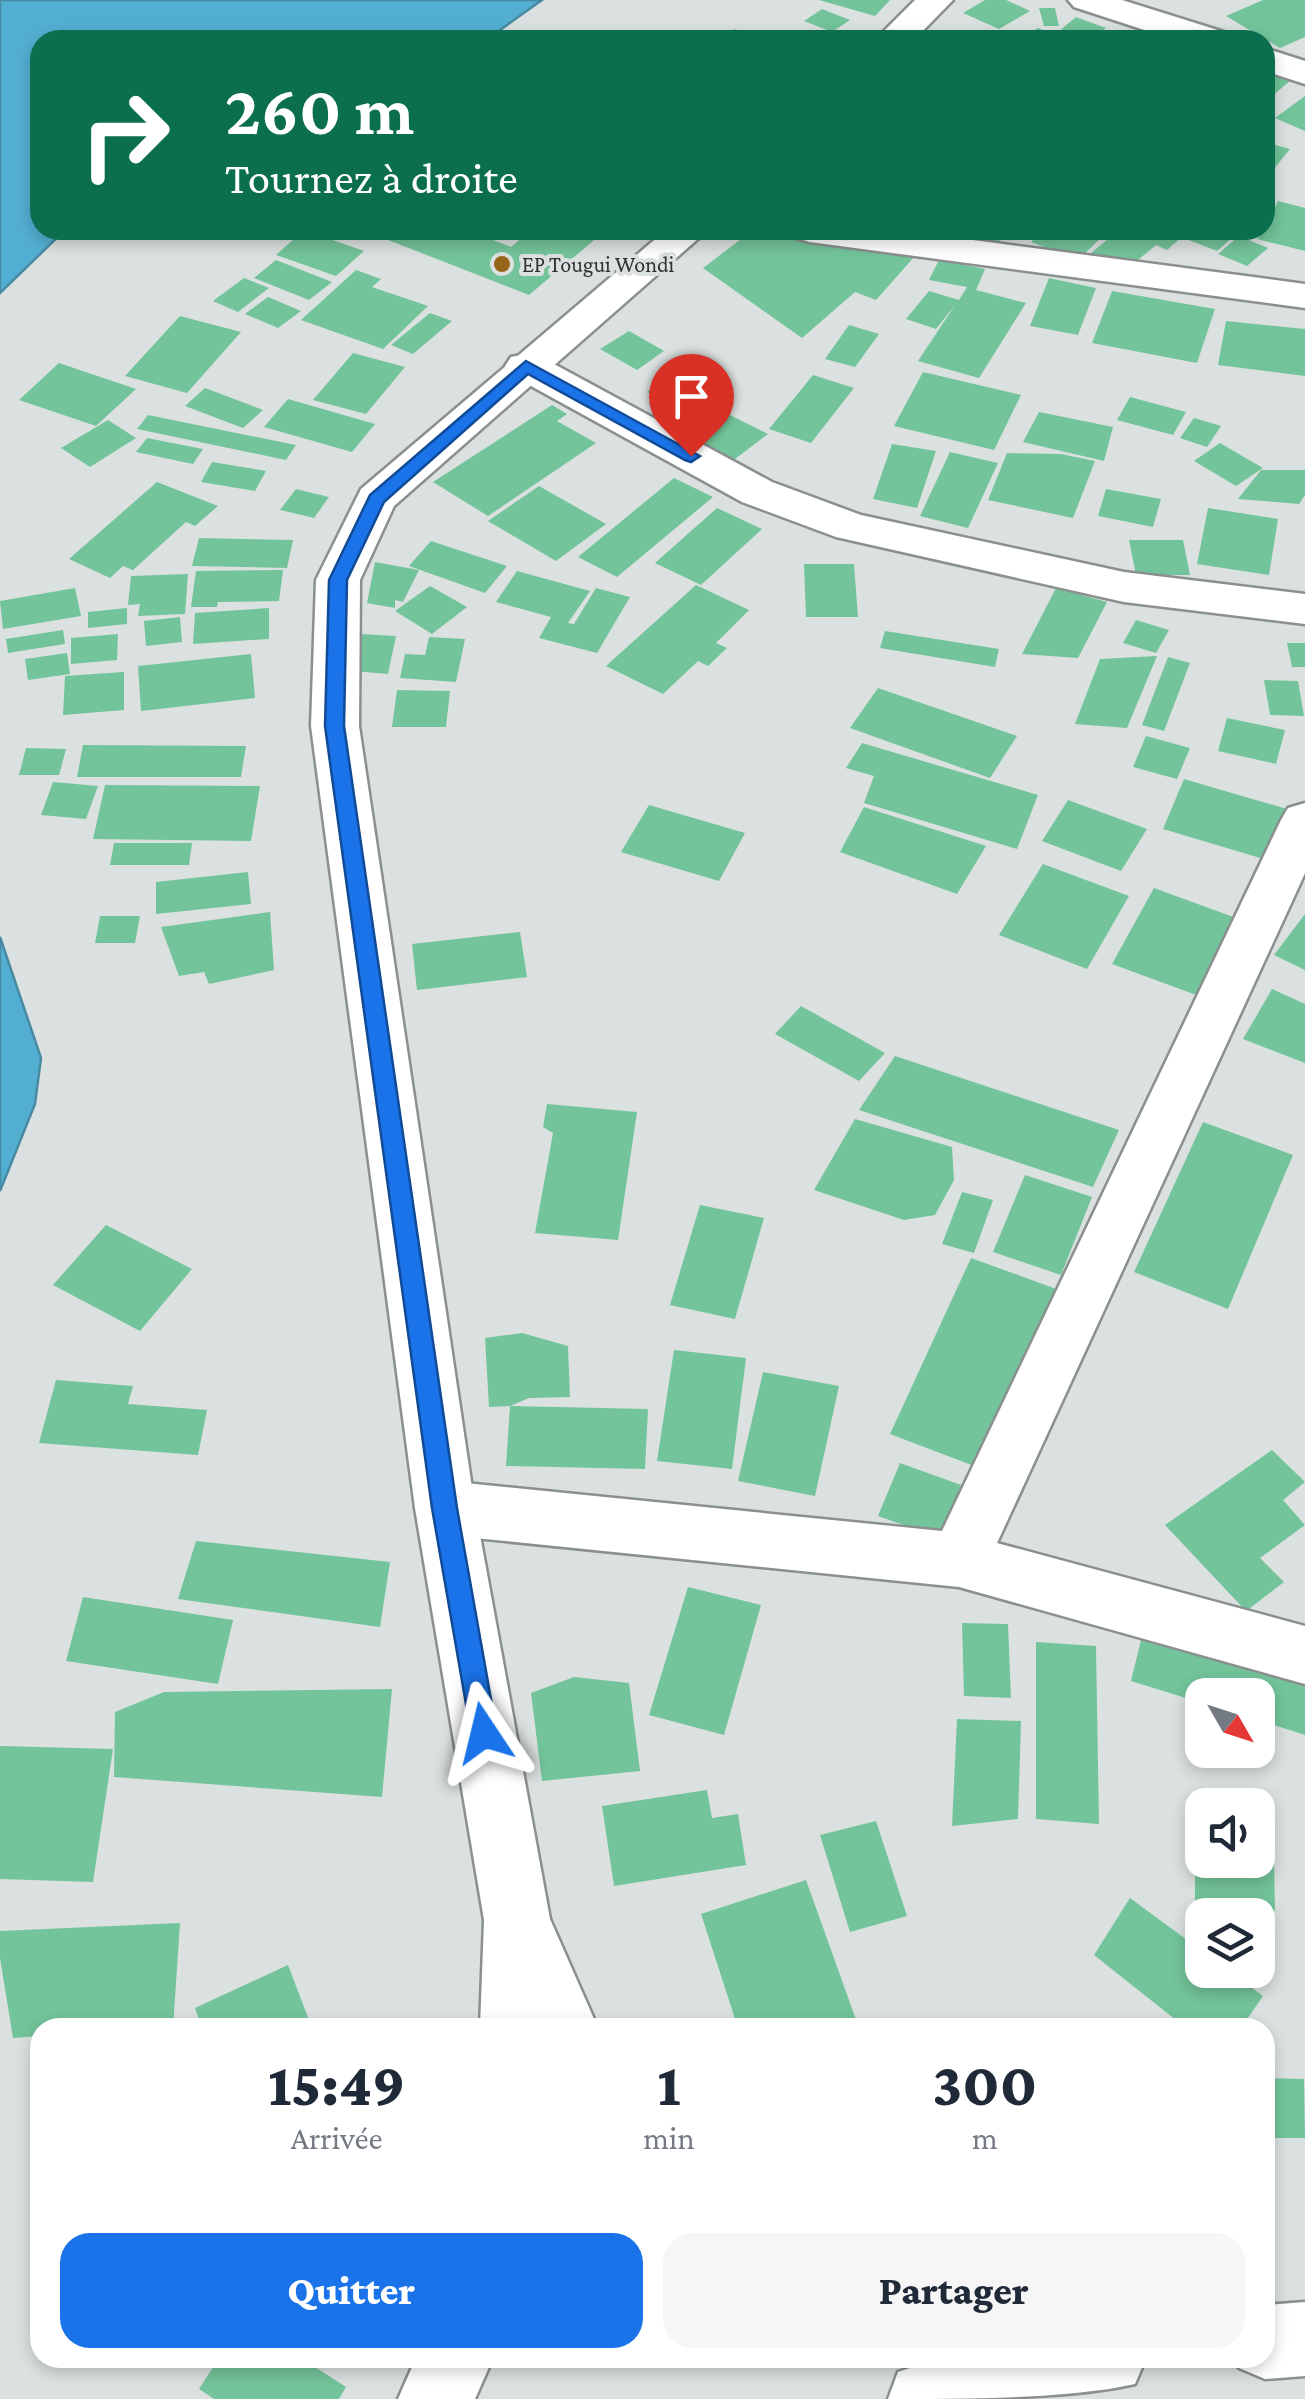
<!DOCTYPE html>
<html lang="fr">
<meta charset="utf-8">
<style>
body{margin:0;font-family:"Crimson Pro",serif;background:#f6f6f7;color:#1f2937;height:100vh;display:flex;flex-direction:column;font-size:38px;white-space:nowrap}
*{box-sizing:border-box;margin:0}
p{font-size:32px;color:#747a83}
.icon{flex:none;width:55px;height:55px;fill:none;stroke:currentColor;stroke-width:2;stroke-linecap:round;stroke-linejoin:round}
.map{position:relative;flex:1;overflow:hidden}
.details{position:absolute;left:30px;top:2018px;width:1245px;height:350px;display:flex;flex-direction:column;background:#fff;border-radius:30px;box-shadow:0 5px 15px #0003}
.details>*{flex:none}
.guide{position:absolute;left:30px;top:30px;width:1245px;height:210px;border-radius:30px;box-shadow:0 5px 15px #0003;background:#0b6e4f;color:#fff;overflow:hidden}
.needle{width:65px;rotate:129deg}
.tools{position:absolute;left:1185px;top:1678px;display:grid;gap:20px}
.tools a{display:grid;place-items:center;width:90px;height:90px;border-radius:20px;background:#fff;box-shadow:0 5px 15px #0003;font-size:50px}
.pin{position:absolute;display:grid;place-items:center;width:85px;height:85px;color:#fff;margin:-102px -42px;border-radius:50% 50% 50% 0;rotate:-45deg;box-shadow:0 0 10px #0007}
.pin .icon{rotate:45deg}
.me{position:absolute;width:110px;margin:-55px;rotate:350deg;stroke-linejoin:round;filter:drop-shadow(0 0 8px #0008)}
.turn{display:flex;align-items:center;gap:35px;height:210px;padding:0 30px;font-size:45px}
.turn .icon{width:130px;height:130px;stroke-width:2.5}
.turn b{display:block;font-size:70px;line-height:85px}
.eta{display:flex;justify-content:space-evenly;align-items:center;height:170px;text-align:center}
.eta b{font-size:60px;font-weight:800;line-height:70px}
.primary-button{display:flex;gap:20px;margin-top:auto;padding:20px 30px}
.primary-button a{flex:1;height:115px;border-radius:30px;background:#1a73e8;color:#fff;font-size:40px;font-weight:800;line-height:115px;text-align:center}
.primary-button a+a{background:#f6f6f7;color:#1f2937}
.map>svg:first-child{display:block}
</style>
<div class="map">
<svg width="1305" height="2399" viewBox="0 0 1305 2399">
<rect width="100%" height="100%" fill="#dbe1e0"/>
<g fill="#53afd2" stroke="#488aa2" stroke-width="2.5">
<polygon points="0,0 542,0 486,40 40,40 40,230 65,230 0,293"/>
<polygon points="0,937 41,1058 35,1104 0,1191"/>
</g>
<g fill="#73c49a">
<polygon points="819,0 890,0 875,16"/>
<polygon points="985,0 1006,0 1030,11 999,29 963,13"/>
<polygon points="1263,0 1305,0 1305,37 1280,48 1226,16"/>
<polygon points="1039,8 1055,8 1059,26 1044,26"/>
<polygon points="822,9 850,20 832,32 804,21"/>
<polygon points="1076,17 1106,28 1091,40 1058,32"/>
<polygon points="1038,28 1067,40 1020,40"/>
<polygon points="735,29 761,40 696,40 711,30 725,36"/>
<polygon points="1265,71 1290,81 1265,102"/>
<polygon points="1305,96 1305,131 1275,118"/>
<polygon points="1265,142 1290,149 1265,180"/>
<polygon points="1278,201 1305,208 1305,251 1257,239 1265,230"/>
<polygon points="304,230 364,251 336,276 276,255"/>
<polygon points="394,230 467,230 511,247 531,230 606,230 529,295 383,238"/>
<polygon points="753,230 794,230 915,256 876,300 855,292 802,338 703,268"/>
<polygon points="946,230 1005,230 996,250 942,240"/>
<polygon points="1044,230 1109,230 1078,260 1031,242"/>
<polygon points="1119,230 1169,230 1183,236 1167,250 1156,245 1127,269 1091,253"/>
<polygon points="1196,230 1241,230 1217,251 1186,239"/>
<polygon points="1239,236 1268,248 1247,266 1218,254"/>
<polygon points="276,260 332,282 309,300 254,278"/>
<polygon points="939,260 985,269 976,290 1026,303 979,378 918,361 955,305 936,329 906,319 929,291 959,300 967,287 929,280"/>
<polygon points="356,270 381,279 372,287 428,306 383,349 301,320"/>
<polygon points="244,278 269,288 238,312 213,301"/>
<polygon points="1049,278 1096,288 1078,335 1030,326"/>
<polygon points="1112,291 1215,309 1197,363 1092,343"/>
<polygon points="268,297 301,311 278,328 245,314"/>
<polygon points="430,313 452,321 413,354 391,345"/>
<polygon points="180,316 241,332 187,393 125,376"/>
<polygon points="1226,321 1305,329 1305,376 1218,365"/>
<polygon points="849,325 879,334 855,367 825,359"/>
<polygon points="629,331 664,351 637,370 600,349"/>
<polygon points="353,353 405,367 366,414 313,400"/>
<polygon points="59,363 136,389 96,426 19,400"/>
<polygon points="923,372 1021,395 994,450 894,426"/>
<polygon points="813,375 854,388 811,443 769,429"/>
<polygon points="668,377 707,398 686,413 647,392"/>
<polygon points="205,388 263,410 243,428 185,406"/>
<polygon points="1130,397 1186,412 1173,435 1117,420"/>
<polygon points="288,399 375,424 352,452 264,427"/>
<polygon points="552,405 567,414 557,421 596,443 488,516 433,482"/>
<polygon points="1039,412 1113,427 1104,461 1023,442"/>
<polygon points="726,413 768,434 723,468 681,446"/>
<polygon points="148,415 296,445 286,460 137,429"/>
<polygon points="1194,418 1221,426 1207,447 1180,438"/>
<polygon points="108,420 136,438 90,467 61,448"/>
<polygon points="147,438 203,449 193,464 136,452"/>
<polygon points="1220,443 1263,468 1236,486 1194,461"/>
<polygon points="892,444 936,451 917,508 873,499"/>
<polygon points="950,452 998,463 968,528 920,516"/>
<polygon points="1007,453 1061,454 1095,461 1073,518 988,500"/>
<polygon points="212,462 266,471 255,491 201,482"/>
<polygon points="1261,470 1305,470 1305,495 1299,504 1238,499"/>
<polygon points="674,478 713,497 617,577 578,557"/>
<polygon points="157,482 218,506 195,526 186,522 133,570 123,566 110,578 69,559"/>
<polygon points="539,486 606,524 556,561 488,521"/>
<polygon points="296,489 329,497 314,518 280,510"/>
<polygon points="1106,489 1161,499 1153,527 1098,516"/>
<polygon points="717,508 762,529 701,585 655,563"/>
<polygon points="1208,508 1278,519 1269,575 1197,564"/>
<polygon points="199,538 293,540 287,568 192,566"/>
<polygon points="1129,540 1183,540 1190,575 1136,575"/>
<polygon points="431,541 507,566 485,593 409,566"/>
<polygon points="375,562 419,570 403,602 395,600 395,608 367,603"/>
<polygon points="804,564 854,564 858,617 806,617"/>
<polygon points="283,570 279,601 218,602 217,607 191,607 196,571"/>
<polygon points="517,571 590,591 568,623 574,624 596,588 630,597 597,653 539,638 551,617 496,602"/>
<polygon points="188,574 185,614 138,616 140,604 128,605 131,576"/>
<polygon points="696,585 749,610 716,643 727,648 708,666 698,661 663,694 606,666"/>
<polygon points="430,586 467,607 432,634 395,611"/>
<polygon points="75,588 81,616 3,629 0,601"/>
<polygon points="1056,588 1107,602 1078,658 1022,654"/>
<polygon points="127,608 127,624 88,628 88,612"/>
<polygon points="269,608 269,639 193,644 195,613"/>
<polygon points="180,617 182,642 146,646 144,621"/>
<polygon points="1136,620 1169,630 1156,653 1123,643"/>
<polygon points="63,630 65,644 8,653 6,639"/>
<polygon points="885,631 999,649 995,667 880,648"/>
<polygon points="118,634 117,660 71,664 71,638"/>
<polygon points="361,634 396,636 388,674 353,671"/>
<polygon points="429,637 465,639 456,682 400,678 405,654 425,655"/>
<polygon points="1287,643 1305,643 1305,667 1292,667"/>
<polygon points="67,653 70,674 28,680 25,659"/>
<polygon points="251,654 255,698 141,711 138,666"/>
<polygon points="1157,656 1127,728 1075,724 1100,659"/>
<polygon points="1168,657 1190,663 1164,731 1142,725"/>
<polygon points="124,672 124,710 63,715 65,676"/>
<polygon points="1264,680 1298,681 1304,716 1270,715"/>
<polygon points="878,688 1017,736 990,778 850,728"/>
<polygon points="397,690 450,691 446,727 392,727"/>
<polygon points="1227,718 1285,730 1276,764 1218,751"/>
<polygon points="1146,736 1190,748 1177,779 1133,767"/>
<polygon points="862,743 1038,795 1017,849 864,803 874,776 846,768"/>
<polygon points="83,745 246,746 241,777 77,777"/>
<polygon points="26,748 66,749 59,775 19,775"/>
<polygon points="1184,779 1287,809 1267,860 1163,829"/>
<polygon points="53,782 98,786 86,819 41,815"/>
<polygon points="105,785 260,786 251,841 93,839"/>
<polygon points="1068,800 1147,829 1121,871 1042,841"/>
<polygon points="649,805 745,833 719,881 621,852"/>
<polygon points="864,807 986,846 957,894 840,852"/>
<polygon points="114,843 192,843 189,865 110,865"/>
<polygon points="1043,864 1129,896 1087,969 999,935"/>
<polygon points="248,872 251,904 156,914 156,882"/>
<polygon points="1154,888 1247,922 1207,999 1112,964"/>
<polygon points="270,912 274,970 209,984 204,972 179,976 161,927"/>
<polygon points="1305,914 1305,970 1274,955"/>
<polygon points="100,916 140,916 135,943 95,943"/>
<polygon points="520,932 527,977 417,990 412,944"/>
<polygon points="1272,989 1305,1004 1305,1063 1243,1039"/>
<polygon points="801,1006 885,1053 859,1081 775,1034"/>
<polygon points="895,1056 1119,1130 1093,1187 859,1110"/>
<polygon points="547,1104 637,1112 618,1240 535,1233 553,1133 543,1127"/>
<polygon points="855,1119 952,1147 954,1180 935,1215 904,1220 814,1190"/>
<polygon points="1203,1122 1293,1155 1228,1309 1134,1272"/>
<polygon points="1025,1175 1092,1197 1061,1275 993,1252"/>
<polygon points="962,1192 993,1200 974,1253 942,1244"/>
<polygon points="700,1205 764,1218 735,1319 670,1305"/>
<polygon points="106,1225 192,1269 140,1331 53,1285"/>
<polygon points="971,1258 1059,1290 982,1469 890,1434"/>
<polygon points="522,1333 568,1346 570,1397 529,1398 510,1406 489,1407 485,1338"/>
<polygon points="674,1350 746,1358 732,1469 657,1461"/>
<polygon points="763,1372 839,1386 815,1496 738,1481"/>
<polygon points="56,1380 133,1386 128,1404 207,1410 198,1455 39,1443"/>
<polygon points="510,1406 648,1409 645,1469 506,1466"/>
<polygon points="1272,1450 1305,1482 1283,1500 1305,1525 1260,1558 1284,1582 1246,1611 1165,1525"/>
<polygon points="900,1463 961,1485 940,1538 878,1516"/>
<polygon points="196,1541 390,1562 380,1627 178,1599"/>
<polygon points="688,1587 761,1605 724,1735 649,1715"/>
<polygon points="83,1597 233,1620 218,1684 66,1661"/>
<polygon points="962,1623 1008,1624 1011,1698 964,1696"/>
<polygon points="1144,1628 1305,1676 1305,1735 1258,1720 1258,1695 1202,1695 1202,1703 1131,1681"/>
<polygon points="1036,1642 1096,1646 1099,1824 1036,1819"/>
<polygon points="574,1677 629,1683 640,1771 542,1781 531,1693"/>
<polygon points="392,1689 382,1797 114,1777 115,1712 164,1692"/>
<polygon points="957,1719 1021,1721 1018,1819 952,1826"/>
<polygon points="0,1746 113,1749 93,1882 0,1879"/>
<polygon points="707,1790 712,1818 738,1814 746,1865 614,1886 602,1806"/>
<polygon points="1195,1799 1224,1802 1202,1805 1202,1860 1258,1860 1258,1806 1273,1808 1275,1911 1195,1902"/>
<polygon points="876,1821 907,1916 850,1932 820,1835"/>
<polygon points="806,1880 859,2028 738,2028 701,1914"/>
<polygon points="1130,1898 1202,1951 1202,1970 1228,1970 1263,1996 1241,2028 1186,2028 1094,1955"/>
<polygon points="180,1923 173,2028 40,2028 40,2036 13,2038 0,1958 0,1931"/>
<polygon points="288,1965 312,2028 202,2028 195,2008"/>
<polygon points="1265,2078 1304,2079 1305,2138 1266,2138"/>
<polygon points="219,2358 301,2358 346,2387 339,2399 214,2399 199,2389"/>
</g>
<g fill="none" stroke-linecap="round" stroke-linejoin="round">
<g stroke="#8a908f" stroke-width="5">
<g id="minor">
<polygon points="1068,0 1122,0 1224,32 1229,40 1175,40 1074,7"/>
<polygon points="1265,48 1305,61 1305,84 1265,71"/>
<polygon points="791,230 898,230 1305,284 1305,308 810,242 796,238"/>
<polygon points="526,354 541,357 772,482 861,515 1124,572 1305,594 1305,624 1124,602 836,537 742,502 511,375 505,366 511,357"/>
<polygon points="1305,803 1305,873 997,1543 1305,1626 1305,1684 959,1587 445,1535 424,1527 415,1508 424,1489 445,1481 942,1531 1281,820 1288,808"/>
</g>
</g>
<g stroke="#8a908f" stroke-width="5">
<g id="major">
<polygon points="915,0 953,0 914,40 875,40"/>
<polygon points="666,230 708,230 394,506 360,580 359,726 475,1508 550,1919 598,2028 480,2028 484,1920 415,1508 311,726 316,580 361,489"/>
<polygon points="1305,2302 1305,2376 1265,2379 1239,2368 1234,2358 1265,2358 1265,2305"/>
<polygon points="416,2358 493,2358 475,2399 398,2399"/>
<path d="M939,2358H1146L1135,2384C1070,2399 960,2399 888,2399L898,2372Z"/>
</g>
</g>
<use href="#minor" fill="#fff" fill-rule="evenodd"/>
<use href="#major" fill="#fff" fill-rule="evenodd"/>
</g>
<polygon fill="#1a73e8" stroke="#114b97" stroke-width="2.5" points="526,361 700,456 691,462 685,460 528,374 384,502 347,580 344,726 457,1508 497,1733 494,1742 484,1745 475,1742 471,1733 432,1508 325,726 329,580 370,495"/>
<circle fill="#976517" stroke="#dbe1e0" stroke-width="4" cx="502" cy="264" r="10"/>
<g text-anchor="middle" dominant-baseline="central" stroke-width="8" stroke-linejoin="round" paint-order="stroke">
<g font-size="22" fill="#2f3231" stroke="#dbe1e0" text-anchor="start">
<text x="522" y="264">EP Tougui Wondi</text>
</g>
</g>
</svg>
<div class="tools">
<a><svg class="needle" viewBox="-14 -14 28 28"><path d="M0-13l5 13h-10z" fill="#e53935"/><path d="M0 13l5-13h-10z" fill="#747a83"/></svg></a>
<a><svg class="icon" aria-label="sound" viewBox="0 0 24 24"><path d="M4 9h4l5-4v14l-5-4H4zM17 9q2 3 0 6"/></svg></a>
<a><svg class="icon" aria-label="layers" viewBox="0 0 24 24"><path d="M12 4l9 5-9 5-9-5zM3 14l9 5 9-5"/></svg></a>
</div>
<div class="pin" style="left:691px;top:456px;background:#d93025"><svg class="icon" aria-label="arrive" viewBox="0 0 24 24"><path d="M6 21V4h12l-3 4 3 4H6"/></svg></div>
<svg class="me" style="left:484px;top:1733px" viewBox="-20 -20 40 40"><path d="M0-17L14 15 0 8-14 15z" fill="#1a73e8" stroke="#fff" stroke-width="4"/></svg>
<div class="guide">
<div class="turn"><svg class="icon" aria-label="right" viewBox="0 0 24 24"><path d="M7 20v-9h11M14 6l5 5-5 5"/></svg><div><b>260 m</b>Tournez à droite</div></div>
</div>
<section class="details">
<div class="eta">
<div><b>15:49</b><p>Arrivée</p></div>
<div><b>1</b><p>min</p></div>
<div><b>300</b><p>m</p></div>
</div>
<div class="primary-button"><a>Quitter</a><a>Partager</a></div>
</section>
</div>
